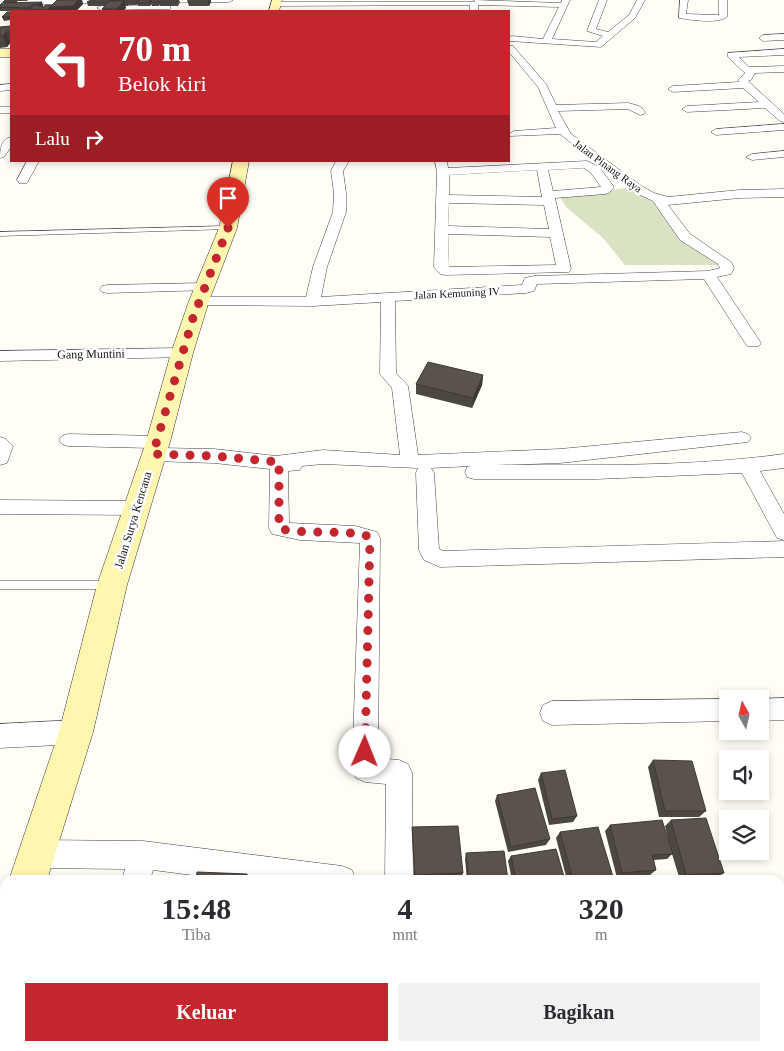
<!DOCTYPE html>
<html lang="id">
<style>
body{margin:0;font-family:Georgia,serif;background:#f2f2f3;color:#2b2b33;height:100vh;display:flex;flex-direction:column;font-size:19px;white-space:nowrap}
*{box-sizing:border-box;margin:0}
p{font-size:16px;color:#7c7c81}
.icon{flex:none;width:28px;height:28px;fill:none;stroke:currentColor;stroke-width:2;stroke-linecap:round;stroke-linejoin:round}
.map{position:relative;flex:1;overflow:hidden}
.sheet{position:absolute;left:0px;top:875px;width:785px;height:176px;display:flex;flex-direction:column;background:#fff;border-radius:15px 15px 0 0;box-shadow:0 2px 8px #0003}
.sheet>*{flex:none}
.top-card{position:absolute;left:10px;top:10px;width:500px;height:152px;border-radius:0px;box-shadow:0 2px 8px #0003;background:#c4262e;color:#fff;overflow:hidden}
.needle{width:32px;rotate:352deg}
.controls{position:absolute;left:719px;top:690px;display:grid;gap:10px}
.controls a{display:grid;place-items:center;width:50px;height:50px;border-radius:0px;background:#fff;box-shadow:0 2px 8px #0003;font-size:25px}
.pin{position:absolute;display:grid;place-items:center;width:42px;height:42px;color:#fff;margin:-51px -21px;border-radius:50% 50% 50% 0;rotate:-45deg;box-shadow:0 0 5px #0007}
.pin .icon{rotate:45deg}
.me{position:absolute;width:55px;margin:-28px;rotate:1deg;stroke-linejoin:round;filter:drop-shadow(0 0 4px #0008)}
.turn{display:flex;align-items:center;gap:18px;height:105px;padding:0 25px;font-size:22px}
.turn .icon{width:65px;height:65px;stroke-width:2.5}
.turn b{display:block;font-size:35px;line-height:42px}
.then{display:flex;align-items:center;height:48px;padding:0 25px;background:#0003;gap:10px;font-size:19px}
.eta{display:flex;justify-content:space-evenly;align-items:center;height:85px;text-align:center}
.eta b{font-size:30px;font-weight:700;line-height:35px}
.primary-button{display:flex;gap:10px;margin-top:auto;padding:10px 25px}
.primary-button a{flex:1;height:58px;border-radius:0px;background:#c4262e;color:#fff;font-size:20px;font-weight:700;line-height:58px;text-align:center}
.primary-button a+a{background:#f2f2f3;color:#2b2b33}
.map>svg:first-child{display:block}
</style>
<div class="map">
<svg width="784" height="1051" viewBox="0 0 784 1051">
<rect width="100%" height="100%" fill="#fffdf5"/>
<polygon fill="#d9e3c4" points="635,187 724,265 625,265 603,238 567,208 559,196"/>
<g fill="none" stroke-linecap="round" stroke-linejoin="round">
<g stroke="#444" stroke-width="1">
<g id="lane">
<polygon points="228,226 231,228 230,229 0,236 0,232"/>
<polygon points="0,581 109,581 113,582 114,585 113,588 109,589 0,589"/>
</g>
</g>
<g stroke="#444" stroke-width="1">
<g id="street">
<polygon points="0,0 118,0 119,1 115,3 82,3 78,5 0,4"/>
<polygon points="151,0 233,0 229,2 154,3 151,3"/>
<polygon points="474,0 561,3 562,0 570,0 552,39 596,42 603,36 587,31 599,0 607,0 596,29 608,32 629,15 637,0 645,0 635,18 601,47 509,41 509,37 512,36 543,39 559,7 478,5 478,11 470,11 470,5 276,6 272,4 276,2 475,2"/>
<path d="M680,0H688L686,14L719,15V0H727V17C717,24 692,20 679,18Z"/>
<polygon points="170,5 170,9 167,9 101,10 97,8 101,6"/>
<polygon points="784,34 784,40 763,41 759,38 763,35"/>
<path d="M509,46H513L546,84L556,105L628,103C635,105 641,105 645,112L644,114L640,115L628,109L558,111L571,134L640,185L654,193L668,197L739,190L784,189V197L739,198L668,205L690,234L731,262L734,268L731,274L717,277L761,343L759,346H747L704,279L537,284L534,291L526,293L395,301L396,373L408,386L418,455L560,449L742,432L748,434L751,438L748,442L560,463L496,465C592,465 689,467 784,454V468L760,471L784,514V540L777,538L742,473L596,479H474L467,477L465,472L467,467L471,466L431,468L434,473L439,549L443,551L784,541V557L440,567L424,560L419,550L416,473L418,468L323,464L302,466L300,470L288,471L289,523L355,526L377,532L380,538L378,758L399,760L408,764L412,773L413,880H385L386,784L365,782L356,778L352,769L360,543L300,540L272,534L269,528L270,469L214,463L153,461L147,459L144,454L147,449L151,448L68,446L62,444L59,440L62,436L68,434L158,436L164,438L167,442L164,446L160,448L214,449L276,456L323,450L400,455L392,388L380,374L381,302L313,306L199,305L194,304L192,301L194,298L199,297H306L313,267L333,212L334,193L331,171L336,161H349L343,171L346,193V212L327,267L321,297L522,285L525,278L534,276L708,271L720,268L718,264L680,240L653,201L632,191L560,134L510,136L509,134L514,131L556,128L538,87L509,52Z"/>
<polygon points="784,49 784,55 739,57 749,67 784,66 784,72 755,73 751,80 748,81 784,114 784,122 780,121 765,108 687,112 682,109 687,106 759,102 743,88 673,92 668,89 673,86 739,82 738,80 745,73 728,57 728,53"/>
<polygon points="11,84 11,90 0,91 0,85"/>
<rect x="0" y="107" width="11" height="6"/>
<polygon points="784,124 784,130 716,135 711,132 716,129"/>
<path d="M11,137V147L4,157L0,158C0,150 1,139 11,137Z"/>
<polygon points="784,151 784,157 752,160 746,157 752,154"/>
<polygon points="27,161 39,161 27,183 19,183 17,180"/>
<path d="M435,161H447L448,168L587,161L599,167L614,187L609,193L605,194L555,198L571,269L569,272L445,275L440,274L434,267L437,172ZM584,168L591,173L601,187L553,191L548,170ZM537,170L542,197L449,195V175ZM449,203L544,205L549,229L448,226ZM448,234L550,237L556,265L449,267Z"/>
<polygon points="205,283 210,284 212,287 210,290 107,293 102,292 100,289 102,286 107,285"/>
<polygon points="182,348 188,349 190,353 188,357 0,361 0,351"/>
<polygon points="0,437 6,439 13,446 7,463 0,465"/>
<polygon points="0,500 136,501 143,503 146,508 143,513 136,515 0,514"/>
<polygon points="784,698 784,720 760,721 760,699"/>
<polygon points="728,699 728,721 552,725 543,721 540,713 543,705 552,701"/>
<polygon points="76,720 85,724 88,732 85,740 76,744 0,748 0,724"/>
<polygon points="37,840 143,841 342,866 352,870 356,880 231,880 153,870 150,880 122,880 125,869 37,868 27,864 23,854 27,844"/>
<polygon points="400,1046 437,1046 439,1051 402,1051"/>
</g>
</g>
<g stroke="#333" stroke-width="1">
<g id="secondary">
<polygon points="272,0 282,0 279,11 269,11"/>
<rect x="0" y="49" width="11" height="8"/>
<polygon points="233,161 249,161 237,228 209,301 193,353 170,442 127,585 93,732 47,880 9,880 59,732 97,585 146,442 171,353 189,301 219,228"/>
<polygon points="5,923 5,972 0,975 0,925"/>
</g>
</g>
<use href="#lane" fill="#fff" fill-rule="evenodd"/>
<use href="#street" fill="#fff" fill-rule="evenodd"/>
<use href="#secondary" fill="#fff6b0" fill-rule="evenodd"/>
</g>
<g fill="#4d4742">
<polygon points="6,0 28,0 27,1 17,1 18,3 42,2 43,6 42,7 43,7 52,5 57,0 82,0 83,4 76,11 0,11 0,5 4,3 3,2"/>
<polygon points="139,0 152,0 152,1 179,0 180,2 178,6 160,6 160,4 159,6 152,6 152,4 150,6 138,6 138,4 137,5 129,5 129,4 128,6 125,6 126,8 123,11 102,11 102,9 105,6 88,6 87,2"/>
<polygon points="187,0 211,0 211,2 209,6 189,6"/>
<polygon points="11,12 10,20 4,21 2,17"/>
<polygon points="11,26 11,43 10,43 7,47 0,48 0,27"/>
<polygon points="483,375 482,385 472,408 416,394 416,384"/>
<polygon points="653,760 706,811 699,817 659,817 648,767"/>
<polygon points="541,773 577,816 573,822 549,825 538,780"/>
<polygon points="497,795 550,839 546,845 508,852 495,801"/>
<polygon points="671,820 724,873 716,878 680,880 672,854 667,859 654,860 656,870 650,875 617,878 605,831 610,825 670,846 665,826"/>
<polygon points="412,827 463,873 461,878 414,880 412,833"/>
<polygon points="560,832 614,880 567,880 556,838"/>
<polygon points="466,853 508,880 467,880 465,859"/>
<polygon points="511,856 565,880 512,880 508,861"/>
<polygon points="539,1046 780,1046 784,1051 540,1051"/>
</g>
<g fill="#3f3936">
<polygon points="78,0 82,0 83,4 76,11 48,11 47,10 52,5"/>
<polygon points="208,0 211,0 211,2 209,6"/>
<polygon points="124,1 126,8 123,11 117,11 117,9"/>
<polygon points="42,2 43,6 40,8 39,4"/>
<polygon points="6,32 10,43 7,47 3,36"/>
<polygon points="483,375 482,385 472,408 473,398"/>
<polygon points="247,874 251,879 250,880 246,880"/>
</g>
<g fill="#5a524d" stroke="#3f3936">
<polygon points="5,0 16,0 14,2 3,2"/>
<polygon points="57,0 78,0 73,6 50,7"/>
<polygon points="91,0 118,0 117,1 109,1 108,2 87,2"/>
<polygon points="119,0 128,0 127,2 124,2 124,1 118,1"/>
<polygon points="129,0 137,0 136,2 128,2"/>
<polygon points="139,0 151,0 150,2 137,3"/>
<polygon points="152,0 159,0 158,2 151,2"/>
<polygon points="160,0 178,0 177,2 159,2"/>
<polygon points="109,1 124,1 117,9 102,9"/>
<polygon points="42,2 39,4 33,4 28,8 0,7 0,5 2,3"/>
<polygon points="34,5 43,7 46,5 52,5 47,10 30,9"/>
<polygon points="7,12 11,12 11,15 9,17 2,17"/>
<polygon points="11,26 11,32 6,32 3,36 0,36 0,27"/>
<polygon points="428,362 483,375 473,398 416,384"/>
<polygon points="653,760 692,761 706,811 665,811"/>
<polygon points="565,770 577,816 552,819 541,773"/>
<polygon points="535,788 550,839 511,847 497,795"/>
<polygon points="706,818 724,873 686,875 671,820"/>
<polygon points="662,820 673,854 652,855 656,870 622,873 610,825"/>
<polygon points="458,826 463,873 415,875 412,827"/>
<polygon points="598,827 614,880 573,880 560,832"/>
<polygon points="556,849 565,880 516,880 511,856"/>
<polygon points="504,851 508,880 469,880 466,853"/>
<polygon points="197,872 247,874 246,880 196,880"/>
<polygon points="459,877 459,880 439,880"/>
<polygon points="780,1037 784,1051 726,1051 725,1046 780,1046"/>
<polygon points="459,1046 538,1046 539,1051 460,1051"/>
<polygon points="543,1046 599,1046 600,1051 544,1051"/>
<polygon points="604,1046 658,1046 659,1051 605,1051"/>
<polygon points="667,1046 720,1046 722,1051 669,1051"/>
</g>
<g fill="none" stroke-linecap="round" stroke-linejoin="round">
<path stroke="#c4262e" stroke-width="9" stroke-dasharray="0 16.2" d="M228,228L193,318L153,454L214,456L279,462V528C298,536 361,528 370,538L365,752"/>
</g>
<g text-anchor="middle" dominant-baseline="central" stroke-width="5" stroke-linejoin="round" paint-order="stroke">
<g font-size="11" fill="#111" stroke="#fff">
<text transform="translate(608 166) rotate(36)">Jalan Pinang Raya</text>
<text transform="translate(457 293) rotate(-3)">Jalan Kemuning IV</text>
</g>
<g font-size="12" fill="#111" stroke="#fff">
<text transform="translate(91 354) rotate(-1)">Gang Muntini</text>
<text transform="translate(133 520) rotate(-73)">Jalan Surya Kencana</text>
</g>
</g>
</svg>
<div class="controls">
<a><svg class="needle" viewBox="-14 -14 28 28"><path d="M0-13l5 13h-10z" fill="#e53935"/><path d="M0 13l5-13h-10z" fill="#7c7c81"/></svg></a>
<a><svg class="icon" aria-label="sound" viewBox="0 0 24 24"><path d="M4 9h4l5-4v14l-5-4H4zM17 9q2 3 0 6"/></svg></a>
<a><svg class="icon" aria-label="layers" viewBox="0 0 24 24"><path d="M12 4l9 5-9 5-9-5zM3 14l9 5 9-5"/></svg></a>
</div>
<div class="pin" style="left:228px;top:228px;background:#d93025"><svg class="icon" aria-label="arrive" viewBox="0 0 24 24"><path d="M6 21V4h12l-3 4 3 4H6"/></svg></div>
<svg class="me" style="left:365px;top:752px" viewBox="-20 -20 40 40"><circle r="19" fill="#fff"/><path d="M0-13L10 11 0 6-10 11z" fill="#c4262e"/></svg>
<div class="top-card">
<div class="turn"><svg class="icon" aria-label="left" viewBox="0 0 24 24"><path d="M17 20v-9H6M10 6l-5 5 5 5"/></svg><div><b>70 m</b>Belok kiri</div></div>
<div class="then">Lalu<svg class="icon" aria-label="right" viewBox="0 0 24 24"><path d="M7 20v-9h11M14 6l5 5-5 5"/></svg></div>
</div>
<section class="sheet">
<div class="eta">
<div><b>15:48</b><p>Tiba</p></div>
<div><b>4</b><p>mnt</p></div>
<div><b>320</b><p>m</p></div>
</div>
<div class="primary-button"><a>Keluar</a><a>Bagikan</a></div>
</section>
</div>
